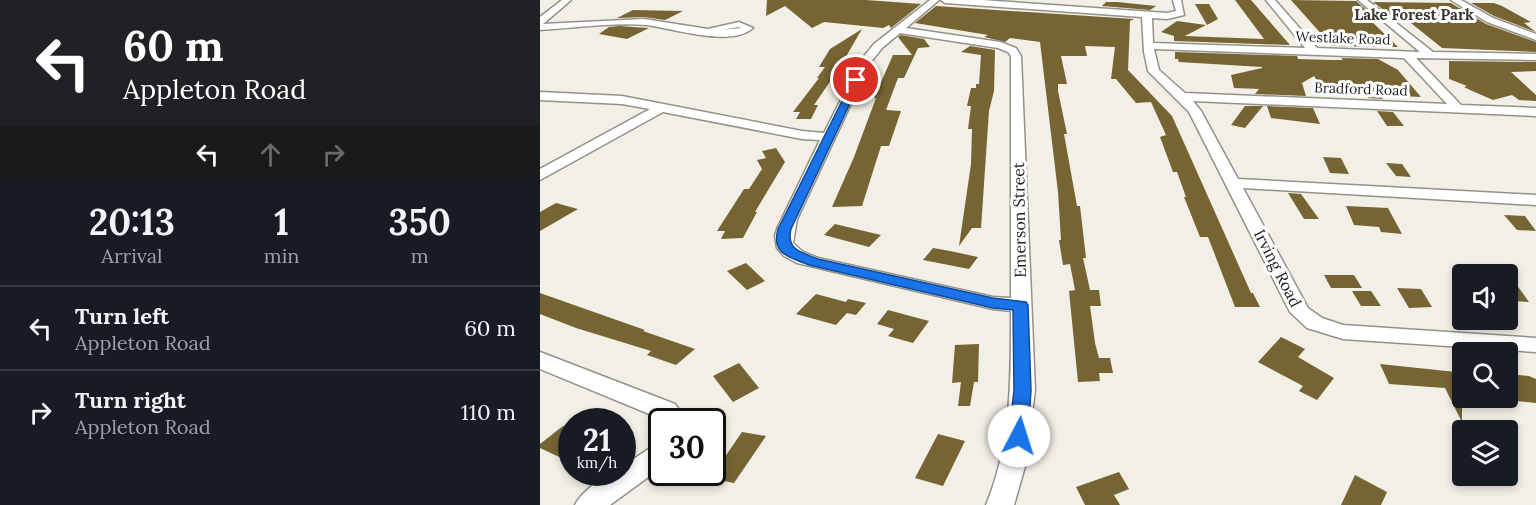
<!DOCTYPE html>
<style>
body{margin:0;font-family:Lora,serif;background:#20242c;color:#f1f3f6;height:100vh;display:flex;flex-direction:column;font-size:22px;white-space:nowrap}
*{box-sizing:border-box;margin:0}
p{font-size:20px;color:#9ea1a6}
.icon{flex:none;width:33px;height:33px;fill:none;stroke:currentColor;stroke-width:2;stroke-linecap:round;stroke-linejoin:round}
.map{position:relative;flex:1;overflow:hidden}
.sheet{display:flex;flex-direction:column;background:#171b24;width:540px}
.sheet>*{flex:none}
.guide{background:#202124;color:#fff;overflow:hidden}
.fabs{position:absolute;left:912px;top:264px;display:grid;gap:12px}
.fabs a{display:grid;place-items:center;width:66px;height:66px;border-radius:6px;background:#171b24;box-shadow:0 3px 9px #0003;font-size:30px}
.speed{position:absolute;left:18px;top:408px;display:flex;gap:12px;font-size:30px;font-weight:700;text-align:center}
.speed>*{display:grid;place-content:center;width:78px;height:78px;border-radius:50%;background:#171b24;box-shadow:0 3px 9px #0003;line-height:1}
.speed small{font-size:15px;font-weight:400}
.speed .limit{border:3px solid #111;border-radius:9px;background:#fff;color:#111}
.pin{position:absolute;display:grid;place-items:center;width:51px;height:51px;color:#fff;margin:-26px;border:3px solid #fff;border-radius:50%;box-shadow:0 2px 6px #0007}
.me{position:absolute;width:66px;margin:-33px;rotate:5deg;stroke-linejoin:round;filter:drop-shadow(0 0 4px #0008)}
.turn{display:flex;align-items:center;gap:21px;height:126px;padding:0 24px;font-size:27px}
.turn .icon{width:78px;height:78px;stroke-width:2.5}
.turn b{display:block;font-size:42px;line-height:51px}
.lanes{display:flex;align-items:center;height:57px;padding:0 24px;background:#0003;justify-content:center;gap:30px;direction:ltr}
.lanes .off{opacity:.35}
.eta{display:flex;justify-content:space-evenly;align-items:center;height:102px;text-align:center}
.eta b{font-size:36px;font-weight:700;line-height:42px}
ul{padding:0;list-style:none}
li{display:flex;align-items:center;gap:18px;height:84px;padding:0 24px;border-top:2px solid #363941}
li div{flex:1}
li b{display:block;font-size:22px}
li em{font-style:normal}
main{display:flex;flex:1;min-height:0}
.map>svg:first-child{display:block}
</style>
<main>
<section class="sheet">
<div class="guide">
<div class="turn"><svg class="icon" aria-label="left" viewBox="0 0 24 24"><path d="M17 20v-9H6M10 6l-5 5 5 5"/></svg><div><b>60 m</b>Appleton Road</div></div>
<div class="lanes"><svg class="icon" aria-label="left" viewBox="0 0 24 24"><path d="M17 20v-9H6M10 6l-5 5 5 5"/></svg><svg class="icon off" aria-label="ahead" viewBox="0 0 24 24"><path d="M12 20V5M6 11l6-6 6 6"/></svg><svg class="icon off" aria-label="right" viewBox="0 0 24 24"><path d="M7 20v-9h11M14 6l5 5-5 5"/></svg></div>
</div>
<div class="eta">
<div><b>20:13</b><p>Arrival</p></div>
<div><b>1</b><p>min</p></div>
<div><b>350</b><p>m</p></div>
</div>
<ul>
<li><svg class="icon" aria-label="left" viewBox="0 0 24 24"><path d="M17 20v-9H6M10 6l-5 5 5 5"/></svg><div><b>Turn left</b><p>Appleton Road</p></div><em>60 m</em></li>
<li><svg class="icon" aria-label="right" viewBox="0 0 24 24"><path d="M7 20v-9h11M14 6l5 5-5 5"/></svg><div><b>Turn right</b><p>Appleton Road</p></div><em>110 m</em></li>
</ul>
</section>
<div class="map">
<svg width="996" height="505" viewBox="0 0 996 505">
<rect width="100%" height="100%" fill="#f2efe6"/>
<g fill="#766533">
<polygon points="227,0 326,0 381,4 351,28 349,25 343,28 284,22 272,28 245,6 226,16"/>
<polygon points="695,0 711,0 750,45 634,41 634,36 621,32 637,21 666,25 645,36 724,39"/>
<polygon points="751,0 816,1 831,14 824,14 858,47 792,46"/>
<polygon points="566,2 577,2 616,6 610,10 562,6"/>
<polygon points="833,2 911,3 946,24 996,42 996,52 902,48 861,15 849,14"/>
<polygon points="931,3 954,3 962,6 991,22 984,23 996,32 954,16"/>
<polygon points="655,4 669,4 678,19 667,25"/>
<polygon points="396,6 594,19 590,21 588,70 632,116 711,293 713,293 720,307 695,307 668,237 660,237 644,197 646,197 637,172 633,172 620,137 626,135 611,102 596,103 576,79 571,79 575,47 545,46 547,56 521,56 527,84 518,84 518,91 527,134 524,134 537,206 540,206 546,258 543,258 550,290 559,290 561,306 550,306 555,343 559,358 570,358 573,373 559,373 560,381 538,382 529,291 535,290 530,264 523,265 519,240 521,240 518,192 500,42 470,38 465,42 444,37 448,35 375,23"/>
<polygon points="93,10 143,11 125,20 104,17 77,18"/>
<polygon points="80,26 93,27 109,28 87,39 59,34 69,27"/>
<polygon points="322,29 300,67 274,105 278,105 271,119 256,119 260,112 253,112 279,78 277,78 285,67 279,67 290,49"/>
<polygon points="361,35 384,39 390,47 378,48 364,78 358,78 346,110 361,111 349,146 341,146 322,206 292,207 314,157 336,98 334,98 353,55 372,55 358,37"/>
<polygon points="430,46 455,50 454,91 449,111 441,228 432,228 419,246 431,164 432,129 428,129 431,106 427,106 431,88 436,88 436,84 439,84 441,55 421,52"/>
<polygon points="635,52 757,56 758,59 790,60 803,60 801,58 838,59 858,70 881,97 840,95 843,99 828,98 825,94 820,94 785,92 774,76 762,83 766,96 715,94 719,89 694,88 691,75 722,68 722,67 639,62 638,59 635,59"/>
<polygon points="909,61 996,62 996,71 971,72 996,95 996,101 979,100 972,95 953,100 930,90 924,87 927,86 909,79"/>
<polygon points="705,106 723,106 705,128 691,125"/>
<polygon points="727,106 773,108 780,124 731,118"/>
<polygon points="837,111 853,112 864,126 847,126"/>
<polygon points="236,148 245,162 215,212 217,212 203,238 181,239 185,231 177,231 204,189 209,189 222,169 217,160 226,158 222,151"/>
<polygon points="783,157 801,158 809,174 790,173"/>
<polygon points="846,163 862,164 871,177 856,176"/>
<polygon points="748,193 761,194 779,219 764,219"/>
<polygon points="16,203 38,209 0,231 0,212"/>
<polygon points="806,206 848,208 862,234 841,232 839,227 814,225"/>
<polygon points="964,215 985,216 996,231 977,230"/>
<polygon points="295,224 341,235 329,247 284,235"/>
<polygon points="393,248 410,251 438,257 429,269 383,260"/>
<polygon points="206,263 225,281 207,290 187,271"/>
<polygon points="968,273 989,302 968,301"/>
<polygon points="784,275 814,275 822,288 791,288"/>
<polygon points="857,288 881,289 892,307 869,308"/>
<polygon points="812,291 831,291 841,306 821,306"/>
<polygon points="0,293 105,330 103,331 155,349 136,365 107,355 111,351 36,328 0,314"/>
<polygon points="276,294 306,302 308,299 326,303 316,315 307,313 296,325 256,314"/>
<polygon points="348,310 389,321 373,343 348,336 354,329 337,324"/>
<polygon points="741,337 765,349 758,357 794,378 777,400 759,391 763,386 718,362"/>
<polygon points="439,344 438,382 434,382 430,406 418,406 421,382 412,383 415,345"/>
<polygon points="199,363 219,388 193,402 173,376"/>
<polygon points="840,364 916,372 922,384 922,422 905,388 849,384"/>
<polygon points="968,374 989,376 996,379 996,403 968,400"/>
<polygon points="23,426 32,429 32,463 0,448 0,444"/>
<polygon points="202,432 226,436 194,483 174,479 182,468 178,467"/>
<polygon points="398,434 425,441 403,486 375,478"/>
<polygon points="579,472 589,489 574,495 580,505 545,505 536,487"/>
<polygon points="815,475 847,492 841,505 801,505"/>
</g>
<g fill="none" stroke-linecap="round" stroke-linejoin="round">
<g stroke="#939189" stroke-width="3">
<g id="minor">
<path d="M22,0H31L3,24L104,19L168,29L199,22L213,28C191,48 133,28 106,25C73,22 34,28 0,30V17ZM199,27L201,28L181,30Z"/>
<path d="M390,0H399L366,28L460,42L476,48L481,56L495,390L486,463L474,505H446C472,442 471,377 471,311L453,309L257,263L244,256L237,248L235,236L237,229L280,140L262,139L123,112L0,180V169L110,109L82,104L0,100V92L82,96L262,131L284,133L321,60L334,44ZM360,33L458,48L468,52L471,56V298L453,297L278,258L263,252L253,243L257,219L330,63L342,48Z"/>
<path d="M401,0H442L627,13L636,11L633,0H641L644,15L627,19L612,18L613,43L765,48L726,0H735L777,48L880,52L818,0H827L893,52L996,54V60L876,58L921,105L996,108V116L653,101L661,111L698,179L996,195V205L703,188L768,308L782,318L803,325L996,338V352L803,339L767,328L750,312L649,112L608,71L604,52L602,17L405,3ZM614,49L864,58L907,104L645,93L619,70Z"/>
<polygon points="911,0 921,0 953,18 996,34 996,40 947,22"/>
<polygon points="0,352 135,404 148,422 122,422 119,418 0,369"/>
<path d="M122,443V467L70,505H35C42,491 67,472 82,472V467L113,446Z"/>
</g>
</g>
<use href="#minor" fill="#fff" fill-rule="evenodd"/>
</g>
<path fill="#1a73e8" stroke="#114b97" stroke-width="1.5" d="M313,79L321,80L251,229C246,250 261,252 278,259L453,298L486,302L488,305L491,390L488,436L485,442L479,444L472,442L469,436L474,390L473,310L453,308L269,265C249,257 231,254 238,229Z"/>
<g text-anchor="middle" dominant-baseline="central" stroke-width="6" stroke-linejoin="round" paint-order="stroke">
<g font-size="14" fill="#201f1c" stroke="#fff">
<text transform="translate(803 38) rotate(2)">Westlake Road</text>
<text transform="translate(821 89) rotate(2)">Bradford Road</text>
</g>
<g font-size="15" font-weight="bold" fill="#37342d" stroke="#fff">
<text x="874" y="14">Lake Forest Park</text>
</g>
<g font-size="16" fill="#201f1c" stroke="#fff">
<text transform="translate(479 220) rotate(-91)">Emerson Street</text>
<text transform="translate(738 268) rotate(63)">Irving Road</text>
</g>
</g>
</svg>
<div class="fabs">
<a><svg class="icon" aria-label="sound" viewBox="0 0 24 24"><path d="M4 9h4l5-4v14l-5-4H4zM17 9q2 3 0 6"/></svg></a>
<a><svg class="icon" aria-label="search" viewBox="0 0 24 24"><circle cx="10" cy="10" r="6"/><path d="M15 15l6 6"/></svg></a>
<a><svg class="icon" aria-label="layers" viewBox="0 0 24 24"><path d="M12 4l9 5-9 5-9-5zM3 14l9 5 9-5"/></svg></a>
</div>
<div class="speed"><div>21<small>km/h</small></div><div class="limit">30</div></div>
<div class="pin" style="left:316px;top:80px;background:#d93025"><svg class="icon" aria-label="arrive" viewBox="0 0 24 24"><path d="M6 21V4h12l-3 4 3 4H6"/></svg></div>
<svg class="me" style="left:479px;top:436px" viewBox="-20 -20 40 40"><circle r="19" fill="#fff"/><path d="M0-13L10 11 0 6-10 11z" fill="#1a73e8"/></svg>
</div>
</main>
